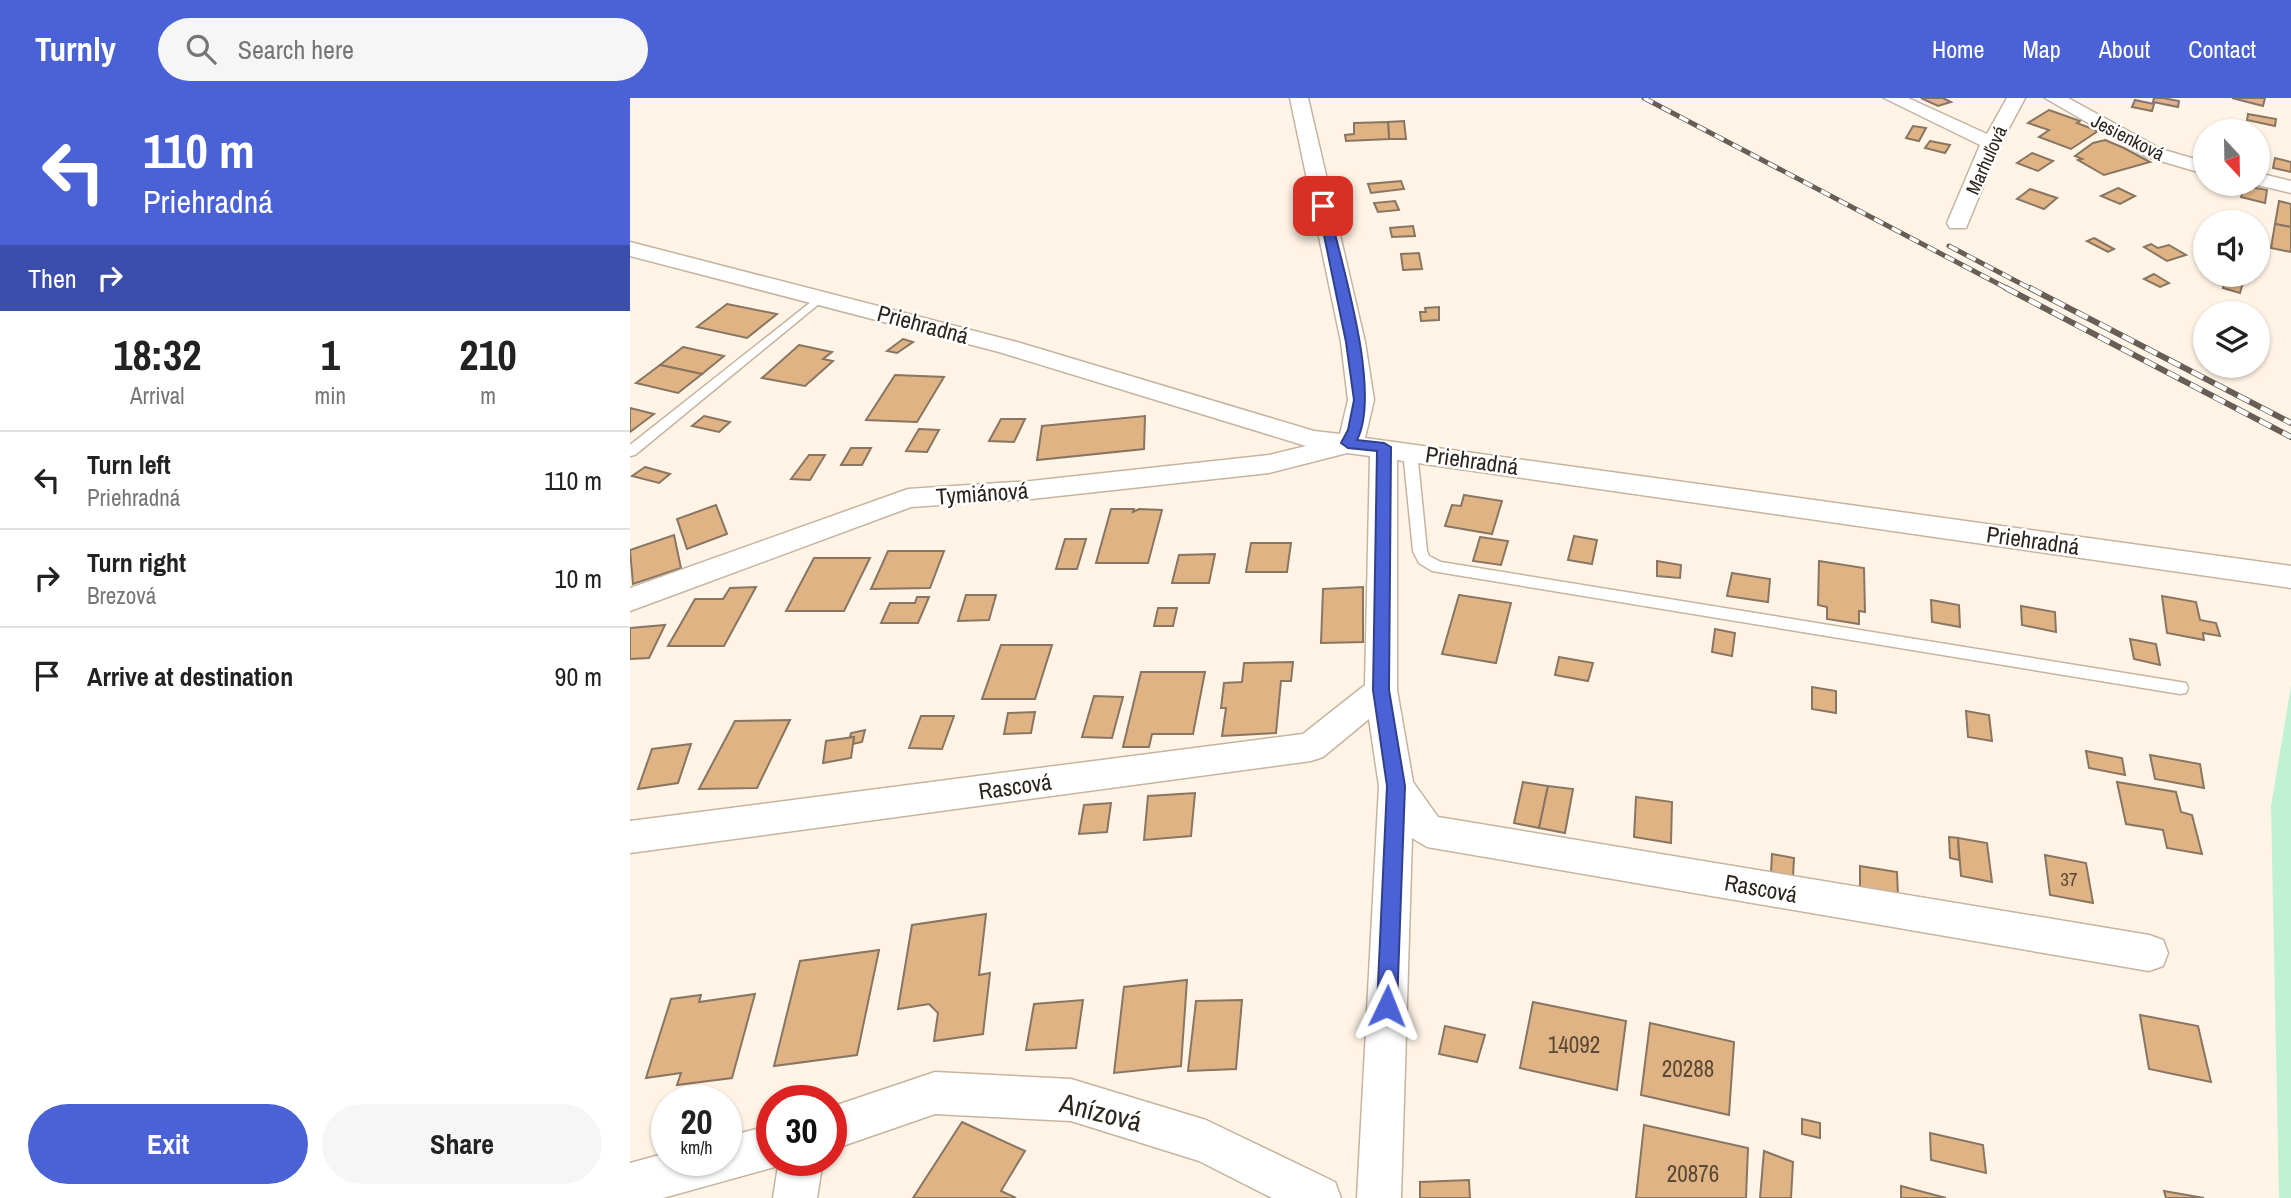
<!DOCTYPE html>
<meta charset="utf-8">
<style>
body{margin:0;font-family:"Archivo Narrow",sans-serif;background:#f6f6f6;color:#222;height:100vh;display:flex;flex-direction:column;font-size:26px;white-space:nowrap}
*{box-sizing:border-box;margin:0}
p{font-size:23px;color:#767676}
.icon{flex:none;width:38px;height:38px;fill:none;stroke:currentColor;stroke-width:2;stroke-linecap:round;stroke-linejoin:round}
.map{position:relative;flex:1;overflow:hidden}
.drawer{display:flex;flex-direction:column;background:#fff;width:630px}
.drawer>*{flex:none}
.banner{background:#4b62d6;color:#fff;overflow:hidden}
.needle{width:46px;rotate:158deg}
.tools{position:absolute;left:1563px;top:21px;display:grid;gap:14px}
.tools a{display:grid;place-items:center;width:77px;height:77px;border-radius:50%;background:#fff;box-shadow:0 2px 5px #0004;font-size:35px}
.speed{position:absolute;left:21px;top:987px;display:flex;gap:14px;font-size:35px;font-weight:700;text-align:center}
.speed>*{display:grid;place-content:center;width:91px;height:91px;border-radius:50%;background:#fff;box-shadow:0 2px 5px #0004;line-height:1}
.speed small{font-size:18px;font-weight:400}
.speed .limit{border:10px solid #d22;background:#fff;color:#111}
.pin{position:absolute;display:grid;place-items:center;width:60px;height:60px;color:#fff;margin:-30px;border-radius:14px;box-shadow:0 4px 10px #0006}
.me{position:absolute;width:77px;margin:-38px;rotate:2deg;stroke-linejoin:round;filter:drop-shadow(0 0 5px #0008)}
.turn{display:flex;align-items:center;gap:24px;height:147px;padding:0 28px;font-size:32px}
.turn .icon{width:91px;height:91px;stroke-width:2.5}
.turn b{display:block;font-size:49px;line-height:60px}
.then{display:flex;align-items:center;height:66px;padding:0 28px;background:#0003;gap:14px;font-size:26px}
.eta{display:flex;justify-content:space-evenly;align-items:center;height:119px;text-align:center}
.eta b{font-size:42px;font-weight:700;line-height:49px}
.button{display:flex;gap:14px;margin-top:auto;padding:14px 28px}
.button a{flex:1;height:80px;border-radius:42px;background:#4b62d6;color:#fff;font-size:28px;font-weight:700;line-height:80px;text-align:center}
.button a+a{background:#f6f6f6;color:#222}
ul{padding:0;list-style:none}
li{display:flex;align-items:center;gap:21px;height:98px;padding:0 28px;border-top:2px solid #e0e0e0}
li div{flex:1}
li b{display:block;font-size:26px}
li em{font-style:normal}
header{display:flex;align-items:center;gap:42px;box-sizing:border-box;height:98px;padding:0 35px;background:#4b62d6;color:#fff}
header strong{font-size:33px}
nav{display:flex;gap:38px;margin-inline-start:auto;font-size:24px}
.search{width:490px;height:63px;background:#f6f6f6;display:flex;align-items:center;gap:18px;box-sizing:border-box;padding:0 24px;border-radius:38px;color:#767676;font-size:26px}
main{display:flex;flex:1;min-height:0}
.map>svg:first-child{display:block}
</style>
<header>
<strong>Turnly</strong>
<div class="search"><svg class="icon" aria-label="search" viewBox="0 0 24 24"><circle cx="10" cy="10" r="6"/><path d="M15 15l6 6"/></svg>Search here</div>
<nav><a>Home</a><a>Map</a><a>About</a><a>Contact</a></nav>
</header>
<main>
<section class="drawer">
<div class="banner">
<div class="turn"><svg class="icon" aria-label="left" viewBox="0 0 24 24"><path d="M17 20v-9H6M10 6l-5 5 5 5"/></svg><div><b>110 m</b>Priehradná</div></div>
<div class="then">Then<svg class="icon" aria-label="right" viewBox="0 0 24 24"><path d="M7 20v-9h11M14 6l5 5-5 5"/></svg></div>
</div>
<div class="eta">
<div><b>18:32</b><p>Arrival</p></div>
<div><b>1</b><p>min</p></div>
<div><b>210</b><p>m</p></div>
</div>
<ul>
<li><svg class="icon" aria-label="left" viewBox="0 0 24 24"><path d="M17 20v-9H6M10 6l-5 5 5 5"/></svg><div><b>Turn left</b><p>Priehradná</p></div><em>110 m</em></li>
<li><svg class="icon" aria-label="right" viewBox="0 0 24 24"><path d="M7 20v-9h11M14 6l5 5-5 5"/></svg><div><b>Turn right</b><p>Brezová</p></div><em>10 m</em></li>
<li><svg class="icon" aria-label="arrive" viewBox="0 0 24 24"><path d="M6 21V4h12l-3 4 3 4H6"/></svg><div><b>Arrive at destination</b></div><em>90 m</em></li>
</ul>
<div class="button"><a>Exit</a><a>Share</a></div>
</section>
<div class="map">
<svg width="1661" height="1100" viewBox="0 0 1661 1100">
<rect width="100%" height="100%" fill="#fff4e6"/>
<polygon fill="#bff1d3" points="1661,588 1661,1100 1649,1100 1641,708"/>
<g fill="#e0b385" stroke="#887562" stroke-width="2">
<polygon points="1291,0 1313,0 1321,4 1308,8"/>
<polygon points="1524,0 1533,0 1549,3 1548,9 1523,4"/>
<polygon points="1602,0 1635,0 1633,8"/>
<polygon points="1505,2 1524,6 1522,13 1502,9"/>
<polygon points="1419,12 1450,23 1447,25 1468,33 1441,51 1409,39 1419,32 1398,25"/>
<polygon points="1618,16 1646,21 1645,28 1617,22"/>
<polygon points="774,23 776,41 759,41 758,24"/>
<polygon points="758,24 759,41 716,43 715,37 724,36 724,25"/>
<polygon points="1283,28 1296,30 1289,43 1276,40"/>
<polygon points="1475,42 1494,50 1520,64 1474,77 1448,62 1452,61 1445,58 1463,45"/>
<polygon points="1300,43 1320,47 1315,55 1295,50"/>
<polygon points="1402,55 1423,63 1408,73 1387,65"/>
<polygon points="1645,60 1661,64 1661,74 1643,70"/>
<polygon points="771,83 774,91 741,95 738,86"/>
<polygon points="1615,88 1637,92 1635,105 1611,99"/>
<polygon points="1488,90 1505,98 1490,106 1471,98"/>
<polygon points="1400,91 1427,100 1414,111 1387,101"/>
<polygon points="765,103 769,112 748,114 744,105"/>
<polygon points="1649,103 1661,106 1661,129 1645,126"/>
<polygon points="1645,126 1661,129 1661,154 1641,150"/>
<polygon points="783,128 785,138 762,139 760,130"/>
<polygon points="1464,140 1484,151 1478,154 1457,143"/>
<polygon points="1521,146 1528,150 1539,147 1556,157 1537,163 1514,149"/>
<polygon points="789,155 792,171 773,172 771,156"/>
<polygon points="1524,176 1539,185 1530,189 1514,181"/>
<polygon points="1595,177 1615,177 1610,195 1593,190"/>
<polygon points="97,206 147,216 117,240 67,229"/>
<polygon points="809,209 809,222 791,223 790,214 796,214 795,210"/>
<polygon points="273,241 283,244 267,255 257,253"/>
<polygon points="169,247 202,254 193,261 203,263 175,288 132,280"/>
<polygon points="53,249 94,258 72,276 30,267"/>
<polygon points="30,267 72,276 48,295 6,285"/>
<polygon points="265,277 314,279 287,324 236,322"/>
<polygon points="0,310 24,316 0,334"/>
<polygon points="74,318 100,324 89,334 62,328"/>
<polygon points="515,318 514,351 407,362 412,328"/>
<polygon points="371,321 395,321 384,344 359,343"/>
<polygon points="289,331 309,332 297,354 276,353"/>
<polygon points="221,350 241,350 232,367 211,367"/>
<polygon points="179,357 195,357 180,382 161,381"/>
<polygon points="15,369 40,376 29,385 2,378"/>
<polygon points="834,397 872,403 862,436 815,428 822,407 831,408"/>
<polygon points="86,407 97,436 57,451 47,421"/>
<polygon points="481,411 504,411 503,414 509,411 532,412 518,465 466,465"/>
<polygon points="44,437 51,470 3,486 0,452"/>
<polygon points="944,438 967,442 962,466 938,462"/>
<polygon points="850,439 878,443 871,467 843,463"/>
<polygon points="435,441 456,441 447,471 426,471"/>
<polygon points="621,445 661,445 657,474 616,474"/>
<polygon points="258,453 314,453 300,490 241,491"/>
<polygon points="585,456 579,485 542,485 549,457"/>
<polygon points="184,460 240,460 214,513 156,513"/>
<polygon points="1027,463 1051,467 1050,480 1027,478"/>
<polygon points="1189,463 1234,470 1235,514 1229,513 1229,526 1197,521 1197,509 1188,507"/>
<polygon points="1102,475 1140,481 1138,504 1097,498"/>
<polygon points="126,489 94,548 38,548 65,501 93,501 100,490"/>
<polygon points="733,489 733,544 691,545 693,491"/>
<polygon points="336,497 366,497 359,522 328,523"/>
<polygon points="829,497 881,505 866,565 812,556"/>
<polygon points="1532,498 1566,504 1570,522 1586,525 1590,538 1573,535 1574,542 1537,535"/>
<polygon points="287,499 299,499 288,525 251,525 260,505 285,505"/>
<polygon points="1301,502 1329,507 1330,529 1302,524"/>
<polygon points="1391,508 1425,514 1426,534 1392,527"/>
<polygon points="528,510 547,510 543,528 524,528"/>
<polygon points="35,527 19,560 0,561 0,530"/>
<polygon points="1085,531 1105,535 1102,558 1082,554"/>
<polygon points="1500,541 1526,546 1530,567 1504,561"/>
<polygon points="371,547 422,547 405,601 352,601"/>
<polygon points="929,559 963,565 958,583 925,577"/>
<polygon points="663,564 661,583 651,583 646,635 592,638 596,610 591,610 594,585 612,584 614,565"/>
<polygon points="511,574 575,574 563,636 522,636 519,649 493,649"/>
<polygon points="1182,589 1206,593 1206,615 1182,611"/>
<polygon points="464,598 493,599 482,640 452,639"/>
<polygon points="1336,613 1359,617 1362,643 1338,639"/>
<polygon points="405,614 401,635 374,636 378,615"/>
<polygon points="291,618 324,618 312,651 279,650"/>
<polygon points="160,622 127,690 69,691 105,623"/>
<polygon points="235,632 232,644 223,646 224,639 220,639 221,635"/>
<polygon points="224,639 221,660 193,665 196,643"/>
<polygon points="61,646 48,685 8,691 22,651"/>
<polygon points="1456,653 1492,660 1495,677 1459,670"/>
<polygon points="1520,657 1570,666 1574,690 1525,681"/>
<polygon points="893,684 918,688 909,730 884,725"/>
<polygon points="1487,684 1546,694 1551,714 1562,717 1572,756 1537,750 1533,732 1496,726"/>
<polygon points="918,688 943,691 935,735 909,730"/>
<polygon points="565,695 561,738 514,742 518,698"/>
<polygon points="1006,699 1042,704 1041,745 1004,739"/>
<polygon points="481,705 477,734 449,736 454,707"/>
<polygon points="1319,739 1328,740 1329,762 1320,760"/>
<polygon points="1328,740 1357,745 1362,784 1331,778"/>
<polygon points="1142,756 1164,760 1163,779 1141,774"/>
<polygon points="1415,757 1456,765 1463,805 1420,797"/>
<polygon points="1230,768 1267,774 1268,797 1230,790"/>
<polygon points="356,816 349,877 360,875 353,936 304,943 308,915 299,906 268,911 282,827"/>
<polygon points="249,852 227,957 144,968 170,863"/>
<polygon points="557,882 551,968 484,975 494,889"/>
<polygon points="125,896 102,980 47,987 51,975 16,980 41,901 71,897 69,904"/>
<polygon points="453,902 446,950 396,952 404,906"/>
<polygon points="612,902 606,971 558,973 566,903"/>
<polygon points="903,904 996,923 987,992 890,970"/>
<polygon points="1510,917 1568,928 1581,984 1519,971"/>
<polygon points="1020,925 1104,944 1099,1017 1011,997"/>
<polygon points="815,928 855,937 847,964 809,956"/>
<polygon points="1172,1021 1190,1025 1190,1040 1172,1036"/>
<polygon points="332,1024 395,1053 371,1093 386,1100 283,1100"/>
<polygon points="1014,1027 1118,1050 1116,1100 1006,1100"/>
<polygon points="1300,1035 1353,1047 1356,1075 1301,1062"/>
<polygon points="1134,1053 1163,1064 1161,1100 1130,1100"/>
<polygon points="839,1082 840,1100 790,1100 790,1084"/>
<polygon points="1271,1088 1316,1100 1271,1100"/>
<polygon points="1534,1093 1574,1100 1536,1100"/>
</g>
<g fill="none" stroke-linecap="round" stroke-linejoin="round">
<g stroke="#c5b49e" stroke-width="3">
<g id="lane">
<polygon points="191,196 195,197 195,201 5,357 0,358 0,347"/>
<polygon points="780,349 787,353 797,453 799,458 811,464 1550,584 1556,585 1558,590 1556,595 1550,596 802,473 789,465 783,453 773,353"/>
</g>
</g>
<g stroke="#c5b49e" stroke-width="3">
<g id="street">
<polygon points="660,0 678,0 735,244 744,302 735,340 1661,468 1661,490 767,362 767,592 783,684 808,719 1519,837 1533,842 1538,855 1533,868 1519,873 797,749 782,740 771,1100 727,1100 749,688 739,621 693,659 681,663 0,755 0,723 673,636 735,587 740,358 717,355 639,375 401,401 281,409 0,513 0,490 278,391 401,383 639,357 676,348 369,254 0,158 0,144 387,244 684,333 710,336 718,302 711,244"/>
<polygon points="1254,0 1278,0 1357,36 1377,0 1395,0 1371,45 1336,130 1320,130 1317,125 1350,47"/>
<polygon points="1415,0 1438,0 1531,51 1575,64 1575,76 1517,59"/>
<polygon points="1628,75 1661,83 1661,95 1623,86 1628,86"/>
<polygon points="305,974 441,981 576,1022 705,1084 711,1100 642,1100 569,1063 441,1023 305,1016 201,1052 201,1009"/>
<polygon points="142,1027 142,1062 193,1062 187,1100 143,1100 148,1068 33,1100 0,1100 0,1065 37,1055 37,1062 96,1062 96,1039"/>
</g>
</g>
<use href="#lane" fill="#fff" fill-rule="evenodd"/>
<use href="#street" fill="#fff" fill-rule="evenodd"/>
<g stroke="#675f55" stroke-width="5">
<g id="rail-far1">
<polyline points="1014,0 1380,192"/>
<polyline points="1319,148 1403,192"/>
</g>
</g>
<g stroke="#675f55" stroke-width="6">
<g id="rail">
<polyline points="1376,190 1661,339"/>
<polyline points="1400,190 1661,325"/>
</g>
</g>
<use href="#rail-far1" stroke="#fff" stroke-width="3.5" stroke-dasharray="10" stroke-linecap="butt"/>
<use href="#rail" stroke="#fff" stroke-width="4.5" stroke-dasharray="13" stroke-linecap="butt"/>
</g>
<path fill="#4b62d6" stroke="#31408b" stroke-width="2" d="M693,105L698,108C711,164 752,293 727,342L754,345L761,349L759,592L775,688L767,908L764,915L757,918L750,915L747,908L757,688L743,592L747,353L718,350L711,345L718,332L724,302L716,244L688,108Z"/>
<g text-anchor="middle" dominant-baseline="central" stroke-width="5" stroke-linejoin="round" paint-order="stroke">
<g font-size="19" fill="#2c261d" stroke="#fff">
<text transform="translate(1498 39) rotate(27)">Jesienková</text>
<text transform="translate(1356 62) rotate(-66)">Marhuľová</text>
</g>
<g font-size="19" fill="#594937">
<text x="1439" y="781">37</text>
</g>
<g font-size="23" fill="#2c261d" stroke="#fff">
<text transform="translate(293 226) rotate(15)">Priehradná</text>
<text transform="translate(842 362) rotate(8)">Priehradná</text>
<text transform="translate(352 395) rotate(-4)">Tymiánová</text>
<text transform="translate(1403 442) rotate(8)">Priehradná</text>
<text transform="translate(385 688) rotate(-8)">Rascová</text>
<text transform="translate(1131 790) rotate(10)">Rascová</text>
</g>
<g font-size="23" fill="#594937">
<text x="944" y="946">14092</text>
<text x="1058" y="970">20288</text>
<text x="1063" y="1075">20876</text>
</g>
<g font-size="28" fill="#2c261d" stroke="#fff">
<text transform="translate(471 1014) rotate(14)">Anízová</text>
</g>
</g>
</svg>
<div class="tools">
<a><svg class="needle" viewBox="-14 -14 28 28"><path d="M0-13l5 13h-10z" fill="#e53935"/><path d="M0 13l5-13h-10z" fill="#767676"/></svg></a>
<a><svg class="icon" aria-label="sound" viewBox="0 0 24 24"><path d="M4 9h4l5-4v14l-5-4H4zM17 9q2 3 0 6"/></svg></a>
<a><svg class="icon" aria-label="layers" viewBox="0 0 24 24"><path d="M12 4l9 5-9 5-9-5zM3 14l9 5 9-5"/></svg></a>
</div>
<div class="speed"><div>20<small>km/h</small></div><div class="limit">30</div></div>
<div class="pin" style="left:693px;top:108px;background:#d93025"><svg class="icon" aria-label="arrive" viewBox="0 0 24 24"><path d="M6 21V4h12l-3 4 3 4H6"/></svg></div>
<svg class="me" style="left:757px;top:908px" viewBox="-20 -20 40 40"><path d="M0-17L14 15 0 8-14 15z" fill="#4b62d6" stroke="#fff" stroke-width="4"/></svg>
</div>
</main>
